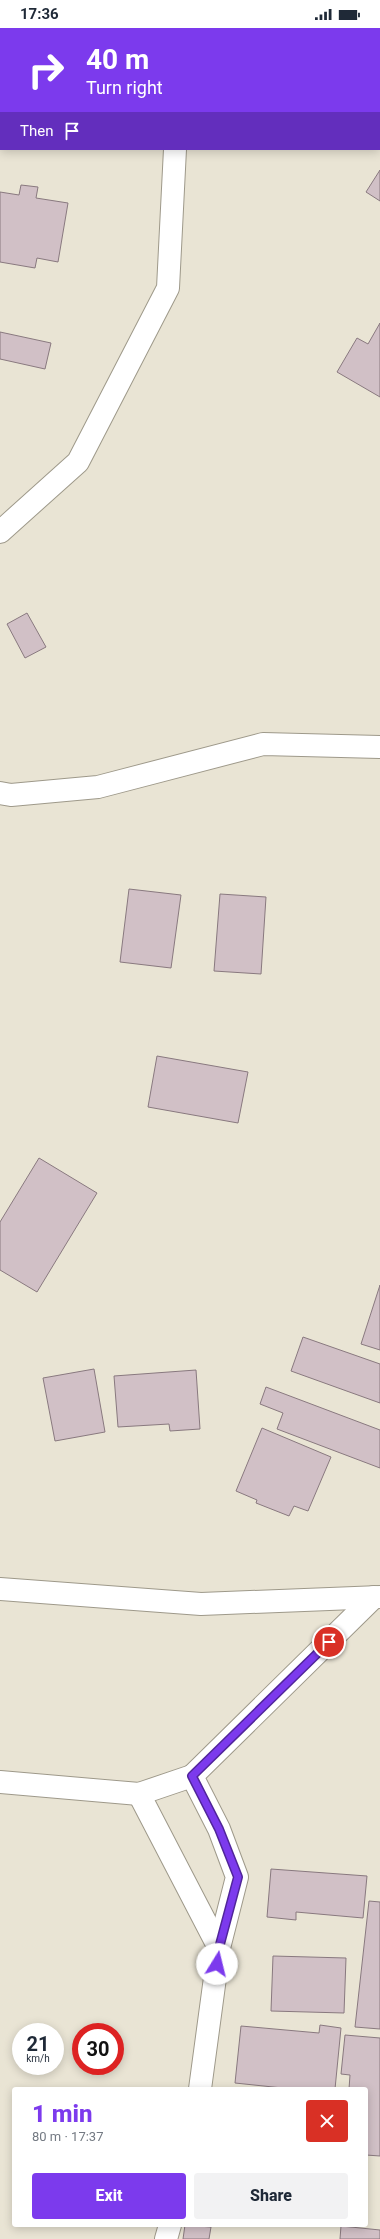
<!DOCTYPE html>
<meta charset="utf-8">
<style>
body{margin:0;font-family:Roboto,sans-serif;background:#f2f2f3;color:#1f2937;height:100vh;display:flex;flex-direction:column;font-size:15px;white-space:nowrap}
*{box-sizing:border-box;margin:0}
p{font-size:13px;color:#747a83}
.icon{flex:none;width:22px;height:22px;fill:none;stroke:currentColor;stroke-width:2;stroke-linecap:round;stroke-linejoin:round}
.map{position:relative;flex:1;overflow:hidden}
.side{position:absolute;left:12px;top:2059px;width:356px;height:140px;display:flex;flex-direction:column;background:#fff;border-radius:4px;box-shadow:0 2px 10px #0003}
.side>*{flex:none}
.guide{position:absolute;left:0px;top:0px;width:380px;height:122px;box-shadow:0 2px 10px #0003;background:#7c3aed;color:#fff;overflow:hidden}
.speed{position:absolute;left:12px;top:1995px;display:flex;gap:8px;font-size:20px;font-weight:700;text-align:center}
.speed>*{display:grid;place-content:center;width:52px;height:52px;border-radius:50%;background:#fff;box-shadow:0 2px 10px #0003;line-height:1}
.speed small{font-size:10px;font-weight:400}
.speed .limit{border:6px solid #d22;background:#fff;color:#111}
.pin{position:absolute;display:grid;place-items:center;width:34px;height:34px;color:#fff;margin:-17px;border:2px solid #fff;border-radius:50%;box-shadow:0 1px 4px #0007}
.me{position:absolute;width:44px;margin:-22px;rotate:9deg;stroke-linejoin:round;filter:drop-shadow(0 0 3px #0008)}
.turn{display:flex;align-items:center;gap:14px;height:84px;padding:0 20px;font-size:18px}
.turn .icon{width:52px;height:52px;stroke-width:2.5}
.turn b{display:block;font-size:28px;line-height:34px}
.then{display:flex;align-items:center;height:38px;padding:0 20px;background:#0003;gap:8px;font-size:15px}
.round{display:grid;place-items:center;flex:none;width:42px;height:42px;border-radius:4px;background:#f2f2f3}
.summary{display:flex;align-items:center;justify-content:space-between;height:68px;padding:0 20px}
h1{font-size:24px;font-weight:800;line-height:30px;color:#7c3aed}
.action{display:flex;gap:8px;margin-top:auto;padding:8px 20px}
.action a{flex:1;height:46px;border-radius:4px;background:#7c3aed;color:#fff;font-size:16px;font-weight:800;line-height:46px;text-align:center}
.action a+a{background:#f2f2f3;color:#1f2937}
.status{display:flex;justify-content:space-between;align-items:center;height:28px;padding:0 20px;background:#fff;direction:ltr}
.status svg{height:11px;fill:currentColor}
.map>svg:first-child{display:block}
</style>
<div class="status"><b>17:36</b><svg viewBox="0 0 49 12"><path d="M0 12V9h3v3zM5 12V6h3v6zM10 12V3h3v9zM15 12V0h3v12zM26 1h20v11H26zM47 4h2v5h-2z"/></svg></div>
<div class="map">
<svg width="380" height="2211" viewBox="0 0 380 2211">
<rect width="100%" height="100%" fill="#e9e4d4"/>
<g fill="#d1c0c6" stroke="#89797f">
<polygon points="0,0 8,1 1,1 1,50"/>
<polygon points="379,35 380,35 379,88"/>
<polygon points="380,142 380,173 366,164"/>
<polygon points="21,157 38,159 36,170 68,175 58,234 37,230 35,240 0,234 0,164 19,167"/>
<polygon points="380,295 380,369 337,344 357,310 368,316"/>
<polygon points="0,304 51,315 45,341 0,331"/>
<polygon points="27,585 46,619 25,630 7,596"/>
<polygon points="129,861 181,867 171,940 120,934"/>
<polygon points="220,866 266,869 261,946 214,943"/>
<polygon points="157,1028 248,1044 238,1095 148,1079"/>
<polygon points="39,1130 97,1165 37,1264 0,1242 0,1194"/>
<polygon points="380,1257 380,1322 361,1316"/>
<polygon points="303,1309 380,1336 380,1375 291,1343"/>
<polygon points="94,1341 105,1404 55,1413 43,1350"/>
<polygon points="196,1342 200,1401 170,1403 169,1396 118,1399 114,1348"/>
<polygon points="266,1359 380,1402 380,1440 277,1401 283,1385 260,1376"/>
<polygon points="262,1400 331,1429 308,1483 294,1478 289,1488 256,1475 257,1472 236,1463"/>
<polygon points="271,1841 367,1848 363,1890 296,1884 296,1892 267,1889"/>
<polygon points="369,1873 380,1874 380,2001 355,1999"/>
<polygon points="273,1928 346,1930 344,1985 271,1983"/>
<polygon points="320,1997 341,2000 335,2061 292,2061 235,2055 241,1998 319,2005"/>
<polygon points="345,2007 380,2010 380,2128 366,2127 366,2061 349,2061 350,2047 341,2046"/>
<polygon points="185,2197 211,2199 209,2211 183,2211"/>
<polygon points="341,2198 380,2202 380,2211 340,2211"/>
</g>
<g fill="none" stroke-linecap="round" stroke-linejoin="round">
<g stroke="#9e998a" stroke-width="24">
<g id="minor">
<polyline points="187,1 187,0"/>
<polyline points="0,504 78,434 168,260 175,121"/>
<polyline points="0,765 11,767 98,759 263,716 380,719"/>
<polyline points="0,1561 201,1576 380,1569"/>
<polyline points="0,1754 139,1766 192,1748"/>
<polyline points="139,1766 219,1920"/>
<polyline points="200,2061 219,1920 237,1849 219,1801 192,1748 374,1569"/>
<polyline points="166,2211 170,2197"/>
</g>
</g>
<use href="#minor" stroke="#fff" stroke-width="22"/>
</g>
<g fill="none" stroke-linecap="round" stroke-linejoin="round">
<g stroke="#51269a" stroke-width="10">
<polyline id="route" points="217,1936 219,1920 238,1849 219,1801 192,1748 329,1614"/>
</g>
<use href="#route" stroke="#7c3aed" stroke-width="7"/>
</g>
</svg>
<div class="speed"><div>21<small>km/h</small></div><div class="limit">30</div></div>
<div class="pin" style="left:329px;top:1614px;background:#d93025"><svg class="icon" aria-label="arrive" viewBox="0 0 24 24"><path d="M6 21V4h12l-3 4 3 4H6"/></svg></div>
<svg class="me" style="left:217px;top:1936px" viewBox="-20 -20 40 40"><circle r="19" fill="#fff"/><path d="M0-13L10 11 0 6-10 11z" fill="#7c3aed"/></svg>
<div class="guide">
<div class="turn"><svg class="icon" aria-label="right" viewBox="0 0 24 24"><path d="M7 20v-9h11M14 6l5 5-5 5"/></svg><div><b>40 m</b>Turn right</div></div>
<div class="then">Then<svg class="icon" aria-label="arrive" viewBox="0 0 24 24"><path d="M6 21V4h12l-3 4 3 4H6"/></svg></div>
</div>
<section class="side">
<div class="summary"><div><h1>1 min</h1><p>80 m · 17:37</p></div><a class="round" style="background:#d93025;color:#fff"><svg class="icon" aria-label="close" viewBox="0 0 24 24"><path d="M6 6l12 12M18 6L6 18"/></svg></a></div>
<div class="action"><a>Exit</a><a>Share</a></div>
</section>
</div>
